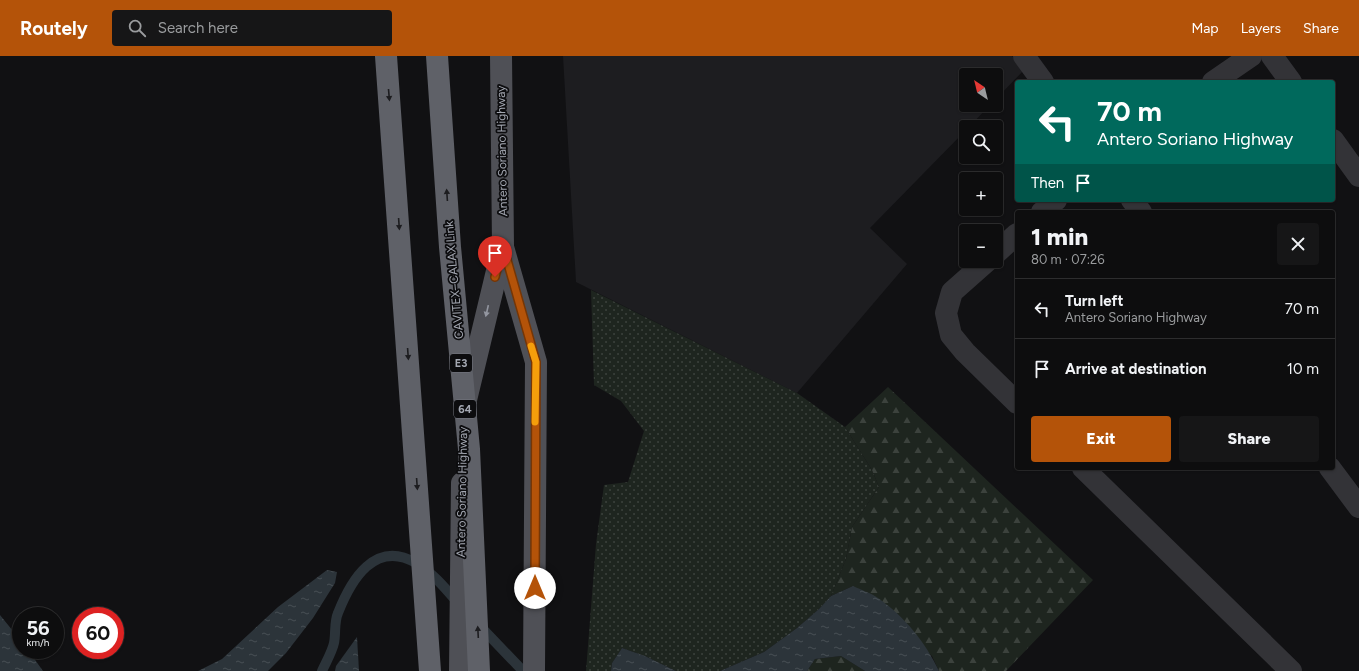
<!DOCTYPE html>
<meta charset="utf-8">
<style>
body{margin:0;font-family:Figtree,sans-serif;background:#161617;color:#f1f3f6;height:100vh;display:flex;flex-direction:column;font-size:15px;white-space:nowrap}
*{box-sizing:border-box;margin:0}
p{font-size:13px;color:#9a9c9e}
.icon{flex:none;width:22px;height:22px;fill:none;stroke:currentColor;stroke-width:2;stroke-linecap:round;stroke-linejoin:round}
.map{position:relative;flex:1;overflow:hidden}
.sheet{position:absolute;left:1015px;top:154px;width:320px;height:260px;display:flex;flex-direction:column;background:#0d0d0e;border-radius:4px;box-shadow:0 1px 3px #0004,0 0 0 1px #2d2d2e}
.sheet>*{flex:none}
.banner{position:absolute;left:1015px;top:24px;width:320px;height:122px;border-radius:4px;box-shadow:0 1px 3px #0004,0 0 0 1px #2d2d2e;background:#00695c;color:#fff;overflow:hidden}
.needle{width:26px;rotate:325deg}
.buttons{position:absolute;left:959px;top:12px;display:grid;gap:8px}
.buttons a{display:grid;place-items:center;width:44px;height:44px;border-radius:4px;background:#0d0d0e;box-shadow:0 1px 3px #0004,0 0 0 1px #2d2d2e;font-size:20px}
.speed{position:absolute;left:12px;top:551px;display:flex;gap:8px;font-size:20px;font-weight:700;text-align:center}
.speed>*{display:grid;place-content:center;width:52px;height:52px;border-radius:50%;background:#0d0d0e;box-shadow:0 1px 3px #0004,0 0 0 1px #2d2d2e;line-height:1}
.speed small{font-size:10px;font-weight:400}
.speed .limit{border:6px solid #d22;background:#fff;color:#111}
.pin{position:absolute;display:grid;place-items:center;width:34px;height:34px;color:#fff;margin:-41px -17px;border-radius:50% 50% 50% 0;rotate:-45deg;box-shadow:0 0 4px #0007}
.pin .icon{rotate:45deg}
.me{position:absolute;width:44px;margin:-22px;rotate:0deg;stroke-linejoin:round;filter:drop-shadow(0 0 3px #0008)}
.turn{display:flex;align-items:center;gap:14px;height:84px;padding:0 16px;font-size:18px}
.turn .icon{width:52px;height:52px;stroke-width:2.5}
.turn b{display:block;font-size:28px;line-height:34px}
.then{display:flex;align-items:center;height:38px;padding:0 16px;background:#0003;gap:8px;font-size:15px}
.round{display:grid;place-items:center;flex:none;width:42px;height:42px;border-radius:4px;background:#161617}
.head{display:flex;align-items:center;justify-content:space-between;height:68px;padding:0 16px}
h1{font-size:24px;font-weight:800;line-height:30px}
.button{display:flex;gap:8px;margin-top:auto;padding:8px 16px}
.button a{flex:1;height:46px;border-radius:4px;background:#b45309;color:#fff;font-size:16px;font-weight:800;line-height:46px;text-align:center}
.button a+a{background:#161617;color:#f1f3f6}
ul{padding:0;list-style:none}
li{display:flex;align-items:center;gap:12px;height:60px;padding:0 16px;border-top:1px solid #2d2d2e}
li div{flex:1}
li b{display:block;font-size:15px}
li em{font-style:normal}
header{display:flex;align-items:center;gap:24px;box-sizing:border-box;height:56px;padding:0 20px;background:#b45309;color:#fff}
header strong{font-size:19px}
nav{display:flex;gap:22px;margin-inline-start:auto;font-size:14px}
.search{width:280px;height:36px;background:#161617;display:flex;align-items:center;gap:10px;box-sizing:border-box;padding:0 14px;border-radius:4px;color:#9a9c9e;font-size:15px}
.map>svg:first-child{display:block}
</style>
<header>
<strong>Routely</strong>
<div class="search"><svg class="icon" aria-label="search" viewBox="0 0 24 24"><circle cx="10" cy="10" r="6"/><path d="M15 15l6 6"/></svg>Search here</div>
<nav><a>Map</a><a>Layers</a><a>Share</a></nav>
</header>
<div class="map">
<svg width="1359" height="615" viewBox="0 0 1359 615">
<defs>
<pattern id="grass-dots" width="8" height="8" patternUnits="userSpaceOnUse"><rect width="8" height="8" fill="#1e251f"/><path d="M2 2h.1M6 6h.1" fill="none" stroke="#3c423d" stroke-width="1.8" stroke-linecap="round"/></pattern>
<pattern id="forest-firs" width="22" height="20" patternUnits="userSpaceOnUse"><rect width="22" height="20" fill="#1e251f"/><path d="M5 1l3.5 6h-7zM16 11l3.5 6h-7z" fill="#3c423d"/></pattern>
<pattern id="water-ripples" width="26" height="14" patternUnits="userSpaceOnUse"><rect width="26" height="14" fill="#2c343a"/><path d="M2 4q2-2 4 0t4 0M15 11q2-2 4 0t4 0" fill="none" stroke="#484f54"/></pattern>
</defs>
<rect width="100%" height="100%" fill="#111113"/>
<polygon fill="#1d1d20" points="563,0 1012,0 1025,13 996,43 996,19 966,19 966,49 990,49 969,71 966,71 966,74 870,172 907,208 797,337 576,226"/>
<polygon fill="url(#grass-dots)" points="591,234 797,337 845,371 872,414 879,431 852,471 846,503 831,540 819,553 797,572 764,596 720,615 676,615 645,600 622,592 612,607 611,615 586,615 596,488 604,429 628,426 644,375 621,345 594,329"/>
<g fill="url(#forest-firs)">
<polygon points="888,331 1093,524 1006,615 939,615 932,600 853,530 831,540 846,503 852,471 879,431 872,414 845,371"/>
<polygon points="841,600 865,615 807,615 815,603"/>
</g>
<g fill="url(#water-ripples)">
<polygon points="327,514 337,516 335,527 313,562 286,597 268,615 198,615 222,603 278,551"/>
<path d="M853,530C861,534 871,537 878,542C904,560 926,587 939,615H865L841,600L815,603L807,615H720L764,596L797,572L819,553L831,540Z"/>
<polygon points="0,559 21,585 21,594 28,594 43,615 0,615"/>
<polygon points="357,581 359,615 335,615 336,610"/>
<polygon points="622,592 645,600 676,615 611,615 612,607"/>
</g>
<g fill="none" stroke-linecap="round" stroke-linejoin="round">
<g stroke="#2c343a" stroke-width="10">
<polyline points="479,569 523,615"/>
<path d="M322,615C326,606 332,596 334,587C336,577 334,566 338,557C351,524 375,483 416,507C432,516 446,533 458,547"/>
</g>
<g stroke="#333337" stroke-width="22">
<polyline points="1024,0 1043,26"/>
<polyline points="1272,0 1291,26"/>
<polyline points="1213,26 1251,0"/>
<polyline points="1333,84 1359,120"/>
<polyline points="1132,144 1141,156"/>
<polyline points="1042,156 1056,144"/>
<polyline points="996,197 1017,178"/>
<polyline points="987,205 952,236 946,257 951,279 965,296 1017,347"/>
<polyline points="1083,412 1291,615"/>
<polyline points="1330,412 1359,451"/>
</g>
<g stroke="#4f5056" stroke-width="22">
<polyline points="503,191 536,306 534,615"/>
<polyline points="466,344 503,190 501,0"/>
<polyline points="460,615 462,427"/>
</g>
<polyline stroke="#5f6168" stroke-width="22" points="386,0 430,615"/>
<polyline stroke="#5f6168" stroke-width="22" points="437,0 450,191 469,393 479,615"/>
</g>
<defs><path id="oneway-solid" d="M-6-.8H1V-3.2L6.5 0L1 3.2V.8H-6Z"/></defs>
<g fill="#1d1d20">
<use href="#oneway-solid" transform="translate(389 39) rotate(85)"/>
<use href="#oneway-solid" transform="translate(447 139) rotate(-94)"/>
<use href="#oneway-solid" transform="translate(399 168) rotate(86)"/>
<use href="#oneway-solid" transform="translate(408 298) rotate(86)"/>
<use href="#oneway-solid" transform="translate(417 428) rotate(86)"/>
<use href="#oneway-solid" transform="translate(478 576) rotate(-93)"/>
</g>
<use fill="#9396a0" href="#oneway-solid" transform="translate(487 255) rotate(103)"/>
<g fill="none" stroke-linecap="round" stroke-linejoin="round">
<g stroke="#753606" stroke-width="10">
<polyline id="route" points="495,221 503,190 536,306 535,532"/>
</g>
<use href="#route" stroke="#b45309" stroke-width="7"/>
<polyline stroke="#f59e0b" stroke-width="7" points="531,290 536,306 535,366"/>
</g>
<g text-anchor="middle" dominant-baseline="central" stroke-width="3.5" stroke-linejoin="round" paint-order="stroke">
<g fill="#0c0c0e" stroke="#767981" stroke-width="1">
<rect x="450" y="298" width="22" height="18" rx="3"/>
<rect x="454" y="344" width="22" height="18" rx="3"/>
</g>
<g font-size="11" font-weight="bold" fill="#a4a8b2">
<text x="461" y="307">E3</text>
<text x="465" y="353">64</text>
</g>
<g font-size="12" fill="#a4a8b2" stroke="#0c0c0e">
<text transform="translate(502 95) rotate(-91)">Antero Soriano Highway</text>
<text transform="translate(454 224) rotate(-95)">CAVITEX–CALAX Link</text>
<text transform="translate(462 436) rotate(-89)">Antero Soriano Highway</text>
</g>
</g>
</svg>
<div class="buttons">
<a><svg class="needle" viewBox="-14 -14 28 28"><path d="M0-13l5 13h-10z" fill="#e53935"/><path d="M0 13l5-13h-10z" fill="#9a9c9e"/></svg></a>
<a><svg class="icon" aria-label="search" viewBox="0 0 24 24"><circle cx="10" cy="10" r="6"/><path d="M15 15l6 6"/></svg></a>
<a>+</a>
<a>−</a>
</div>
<div class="speed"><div>56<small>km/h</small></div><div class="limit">60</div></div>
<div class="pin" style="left:495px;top:221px;background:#d93025"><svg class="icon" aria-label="arrive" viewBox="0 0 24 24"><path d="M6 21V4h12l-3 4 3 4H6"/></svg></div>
<svg class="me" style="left:535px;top:532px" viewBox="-20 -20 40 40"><circle r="19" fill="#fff"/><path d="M0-13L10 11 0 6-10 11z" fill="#b45309"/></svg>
<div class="banner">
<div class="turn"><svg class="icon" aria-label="left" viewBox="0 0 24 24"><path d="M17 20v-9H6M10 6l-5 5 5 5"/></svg><div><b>70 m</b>Antero Soriano Highway</div></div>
<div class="then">Then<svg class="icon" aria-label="arrive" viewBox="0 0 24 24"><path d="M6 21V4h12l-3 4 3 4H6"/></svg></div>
</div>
<section class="sheet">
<div class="head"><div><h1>1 min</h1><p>80 m · 07:26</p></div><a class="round"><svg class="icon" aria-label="close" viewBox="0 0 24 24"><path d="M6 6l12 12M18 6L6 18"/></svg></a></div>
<ul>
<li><svg class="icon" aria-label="left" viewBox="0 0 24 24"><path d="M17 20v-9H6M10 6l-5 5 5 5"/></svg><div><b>Turn left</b><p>Antero Soriano Highway</p></div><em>70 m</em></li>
<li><svg class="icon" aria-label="arrive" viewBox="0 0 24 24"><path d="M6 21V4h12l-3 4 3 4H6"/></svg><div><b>Arrive at destination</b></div><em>10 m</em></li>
</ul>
<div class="button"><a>Exit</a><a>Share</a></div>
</section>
</div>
